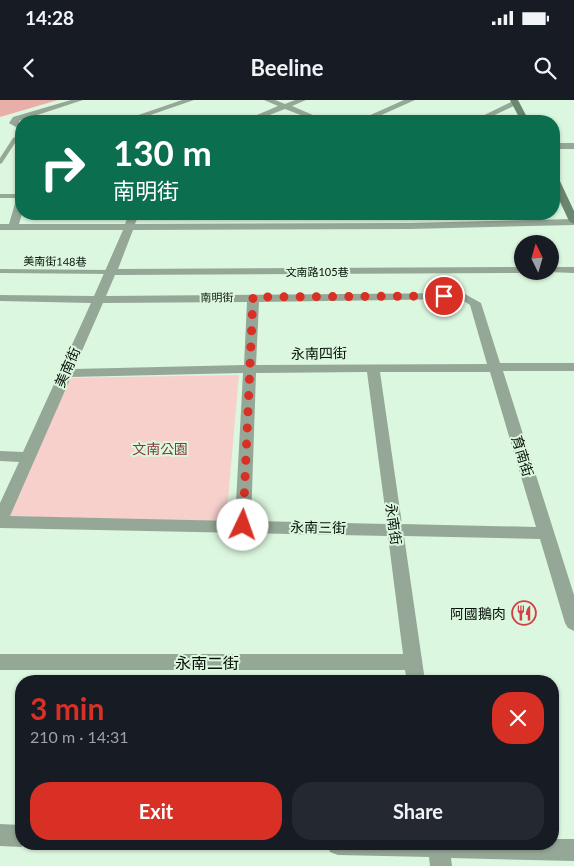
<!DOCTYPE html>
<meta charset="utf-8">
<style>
body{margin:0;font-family:Lato,"Noto Sans TC",sans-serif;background:#242831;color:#f1f3f6;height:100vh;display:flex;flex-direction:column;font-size:19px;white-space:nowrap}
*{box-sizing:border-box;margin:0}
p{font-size:16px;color:#9ea1a6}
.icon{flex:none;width:28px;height:28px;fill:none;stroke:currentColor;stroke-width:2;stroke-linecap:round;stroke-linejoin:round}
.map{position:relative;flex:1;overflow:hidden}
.side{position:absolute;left:15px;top:575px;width:544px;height:175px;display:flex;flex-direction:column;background:#171b24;border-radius:20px;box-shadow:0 1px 4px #0004}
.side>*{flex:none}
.banner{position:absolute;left:15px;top:15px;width:545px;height:105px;border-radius:20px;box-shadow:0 1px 4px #0004;background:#0b6e4f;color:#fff;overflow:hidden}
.needle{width:32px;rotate:355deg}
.fabs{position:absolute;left:514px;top:135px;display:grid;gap:10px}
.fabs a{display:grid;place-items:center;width:45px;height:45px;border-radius:50%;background:#171b24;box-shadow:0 1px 4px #0004;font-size:25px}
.pin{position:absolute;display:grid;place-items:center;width:42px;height:42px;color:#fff;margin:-21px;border:2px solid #fff;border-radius:50%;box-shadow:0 1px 5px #0007}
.me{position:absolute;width:55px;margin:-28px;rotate:3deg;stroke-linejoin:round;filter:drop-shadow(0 0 4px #0008)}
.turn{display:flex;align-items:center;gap:18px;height:105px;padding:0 15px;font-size:22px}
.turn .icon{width:65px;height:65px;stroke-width:2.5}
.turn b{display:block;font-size:35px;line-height:42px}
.round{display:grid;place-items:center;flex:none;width:52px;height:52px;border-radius:20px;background:#242831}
.summary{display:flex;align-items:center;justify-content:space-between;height:85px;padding:0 15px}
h1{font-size:30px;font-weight:700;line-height:38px;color:#d93025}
.action{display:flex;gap:10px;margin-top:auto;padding:10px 15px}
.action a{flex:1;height:58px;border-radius:20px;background:#d93025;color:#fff;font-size:20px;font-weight:700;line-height:58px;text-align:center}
.action a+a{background:#242831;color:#f1f3f6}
.status{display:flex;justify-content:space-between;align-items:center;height:35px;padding:0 25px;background:#171b24;direction:ltr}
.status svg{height:14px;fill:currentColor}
header{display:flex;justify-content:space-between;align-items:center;height:65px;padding:0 15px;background:#171b24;font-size:22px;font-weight:700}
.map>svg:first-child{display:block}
</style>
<div class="status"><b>14:28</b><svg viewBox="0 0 49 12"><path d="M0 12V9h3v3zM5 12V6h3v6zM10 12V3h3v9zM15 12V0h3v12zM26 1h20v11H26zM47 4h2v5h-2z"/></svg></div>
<header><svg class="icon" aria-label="back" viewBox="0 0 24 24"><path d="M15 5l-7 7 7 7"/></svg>Beeline<svg class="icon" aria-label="search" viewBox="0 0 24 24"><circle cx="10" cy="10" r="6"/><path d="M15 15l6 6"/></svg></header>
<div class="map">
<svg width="574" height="766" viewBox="0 0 574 766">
<rect width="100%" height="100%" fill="#dcf7df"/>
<polygon fill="#f7d0cc" points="239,275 226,422 0,416 0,407 61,278"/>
<polygon fill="#eaaea9" points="0,0 58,0 0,17"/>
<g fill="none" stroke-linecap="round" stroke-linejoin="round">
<g fill="#95a897" fill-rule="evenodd">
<polygon points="21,35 21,39 17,40 2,63 0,64 0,58 13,38"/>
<rect x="0" y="94" width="21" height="4"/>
<polygon points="0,169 111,170 114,172 111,174 0,173"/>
</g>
<g fill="#95a897" fill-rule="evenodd">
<polygon points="71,0 83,0 19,21 21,30 9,23 13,17"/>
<polygon points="182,0 194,0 133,21 121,21"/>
<polygon points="264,0 275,0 285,4 295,0 306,0 292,6 327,21 316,21 285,9 254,21 243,21 278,6"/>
<polygon points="404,0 415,0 368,21 357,21"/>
<polygon points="513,1 520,3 482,21 472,21"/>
<rect x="554" y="43" width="20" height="6"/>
<path d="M21,97L22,114L19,124H125L129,114H139L135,124L410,123L574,119V125L410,129L133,130L118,169L522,167V171H527L522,173L115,175L106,196L463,193L481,203L500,263H574V271H503L574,495V531L568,528L565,523L540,439L404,436L425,581H407L405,570H0V554H403L388,436L0,428V403L19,362L0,361V351L23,352L91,203L0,201V195L94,196L123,130H0V124H9L16,100ZM461,199L470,205L487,264L256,265L259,202ZM247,202L244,265L74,269L103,203ZM367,272L387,424L251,421L256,273ZM380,272H490L536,427L402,424ZM243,273L235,421L10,416L71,277Z"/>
<polygon points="550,167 574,167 574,173 546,172 550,171"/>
<polygon points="0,724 21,725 21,744 28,744 21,747 0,746"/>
<polygon points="552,739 574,739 574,761 451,758 452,766 430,766 429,757 338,755 330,752 327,744 552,744"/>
</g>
<g fill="#6a866e" fill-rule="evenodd">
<polygon points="510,0 518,0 529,21 521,21"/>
<polygon points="554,76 559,79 574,111 574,124 569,121 554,89"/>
</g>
</g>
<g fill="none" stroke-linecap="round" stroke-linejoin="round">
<polyline stroke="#d93025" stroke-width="9" stroke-dasharray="0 16.2" points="243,425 253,197 444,196"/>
</g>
<defs>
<g id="restaurant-ring" transform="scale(1.25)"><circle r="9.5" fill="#dcf7df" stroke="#d04044" stroke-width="1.5"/><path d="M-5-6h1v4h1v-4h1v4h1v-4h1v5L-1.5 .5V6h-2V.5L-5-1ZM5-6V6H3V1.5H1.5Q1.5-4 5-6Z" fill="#d04044"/></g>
</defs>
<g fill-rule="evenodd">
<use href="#restaurant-ring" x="524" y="513"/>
</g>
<g text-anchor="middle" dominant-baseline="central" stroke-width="4" stroke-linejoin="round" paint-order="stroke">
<g font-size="11" fill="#081109" stroke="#dcf7df">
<text transform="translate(55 161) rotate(1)">美南街148巷</text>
<text x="317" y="171">文南路105巷</text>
<text transform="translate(217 197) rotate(-1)">南明街</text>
</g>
<g font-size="14" fill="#081109" stroke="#dcf7df">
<text transform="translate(319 253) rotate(-1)">永南四街</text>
<text transform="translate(67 267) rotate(-66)">美南街</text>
<text transform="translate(523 356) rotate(73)">育南街</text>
<text transform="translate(394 424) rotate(82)">永南街</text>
<text transform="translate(318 427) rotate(1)">永南三街</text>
</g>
<g font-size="14" fill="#823937" stroke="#dcf7df">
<text x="160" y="348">文南公園</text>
</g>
<g font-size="14" fill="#081109" stroke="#dcf7df" text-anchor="end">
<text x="506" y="513">阿國鵝肉</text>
</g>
<g font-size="16" fill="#081109" stroke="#dcf7df">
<text x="207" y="562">永南二街</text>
</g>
</g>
</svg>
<div class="fabs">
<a><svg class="needle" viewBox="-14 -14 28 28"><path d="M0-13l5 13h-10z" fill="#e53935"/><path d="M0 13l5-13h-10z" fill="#9ea1a6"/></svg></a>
</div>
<div class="pin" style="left:444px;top:196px;background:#d93025"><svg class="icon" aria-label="arrive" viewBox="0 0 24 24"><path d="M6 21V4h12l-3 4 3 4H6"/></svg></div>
<svg class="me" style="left:243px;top:425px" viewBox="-20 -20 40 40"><circle r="19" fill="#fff"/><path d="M0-13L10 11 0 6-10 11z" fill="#d93025"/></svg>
<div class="banner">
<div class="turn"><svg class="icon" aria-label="right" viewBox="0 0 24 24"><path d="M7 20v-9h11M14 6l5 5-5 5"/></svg><div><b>130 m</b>南明街</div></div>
</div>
<section class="side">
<div class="summary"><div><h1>3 min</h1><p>210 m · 14:31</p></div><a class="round" style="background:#d93025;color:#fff"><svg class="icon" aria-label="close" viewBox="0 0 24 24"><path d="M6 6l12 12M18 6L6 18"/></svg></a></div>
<div class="action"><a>Exit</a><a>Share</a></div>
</section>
</div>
